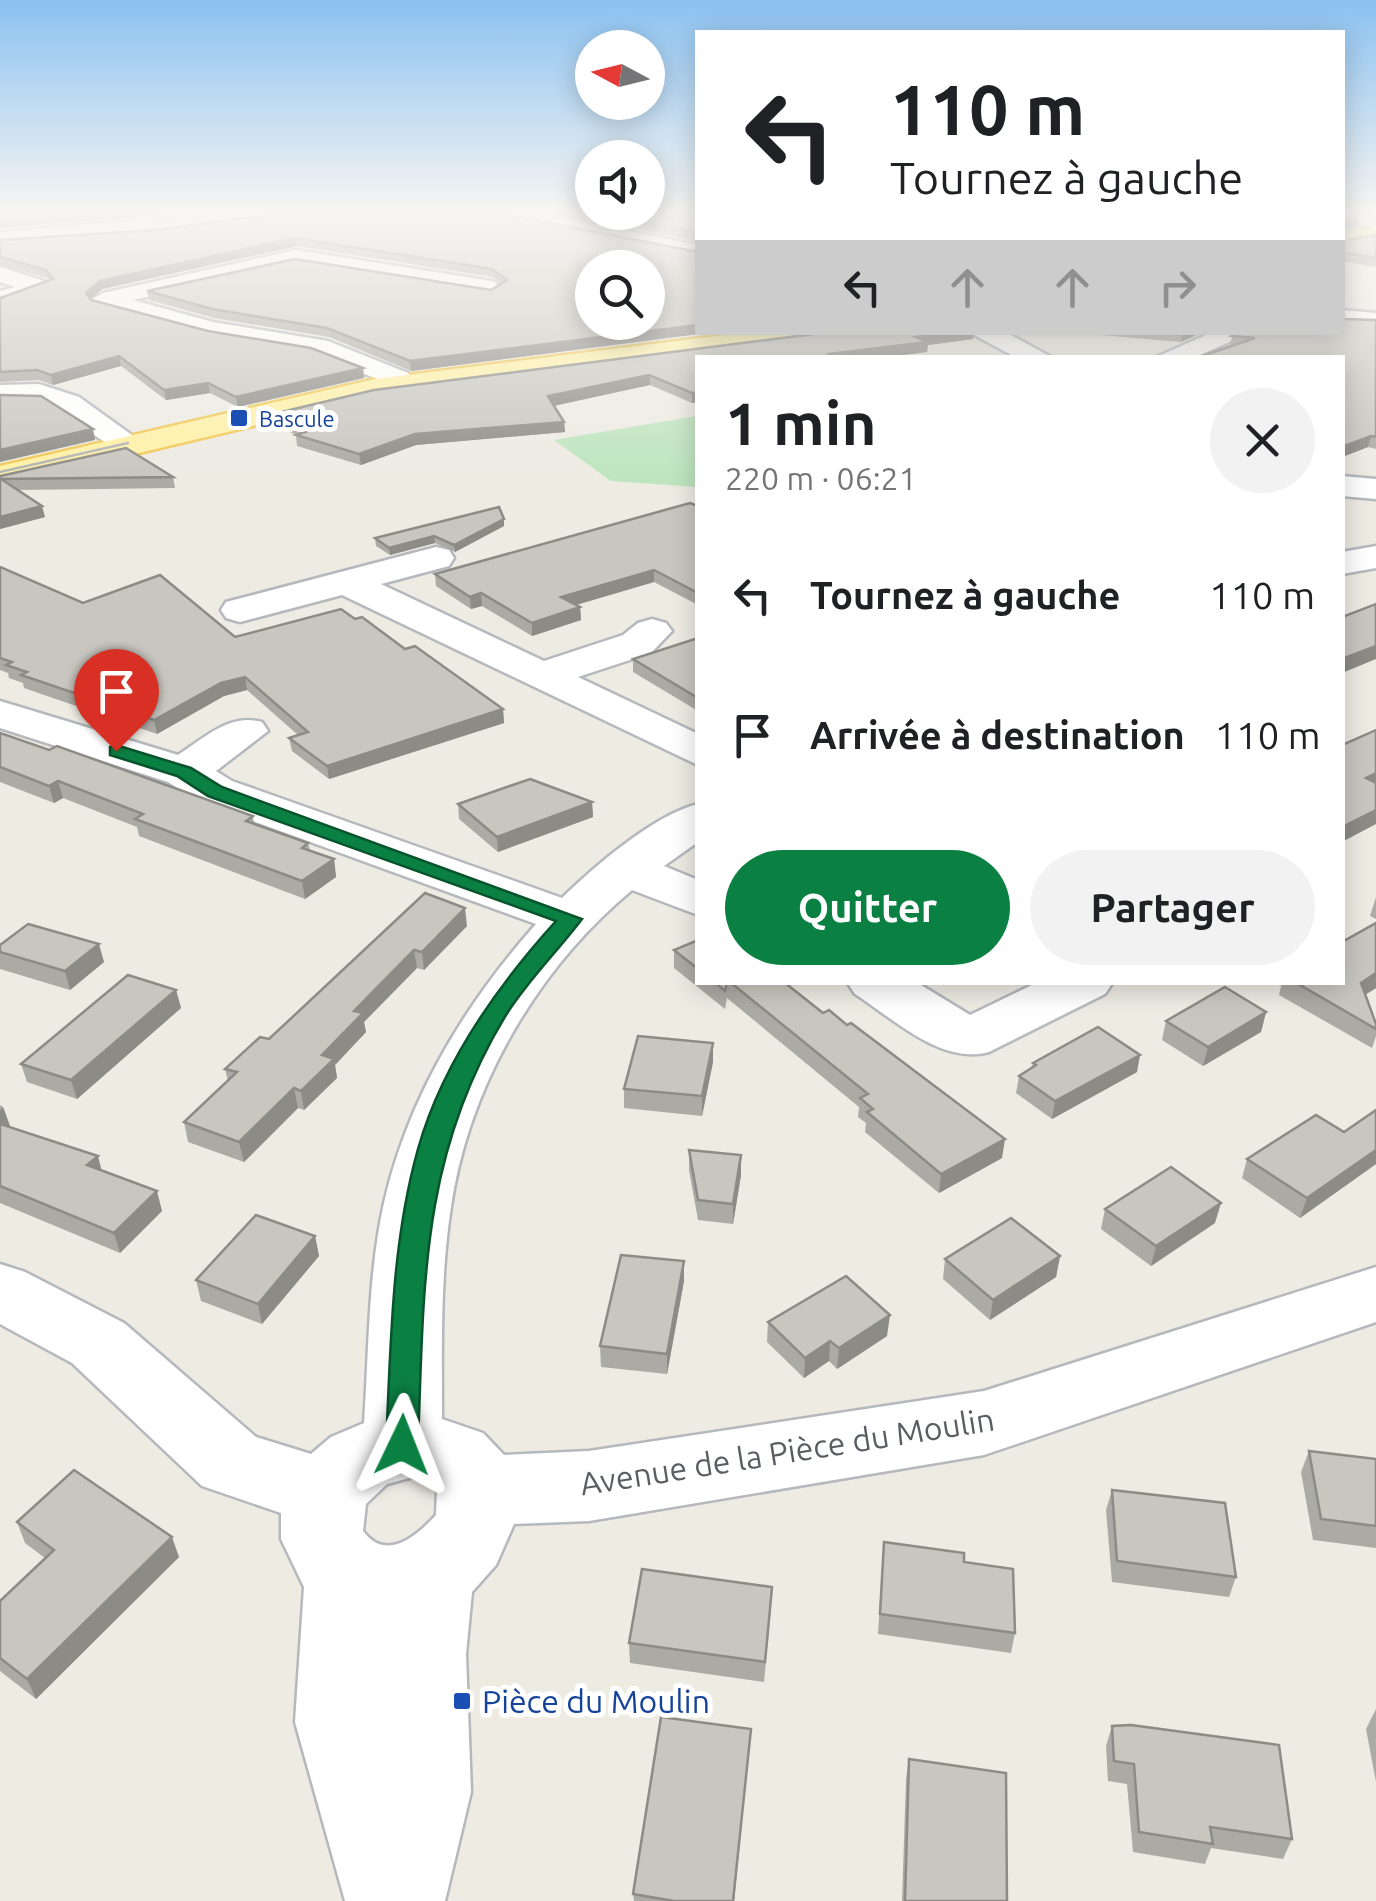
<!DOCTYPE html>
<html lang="fr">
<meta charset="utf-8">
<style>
body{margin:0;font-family:Ubuntu,sans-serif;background:#f2f2f2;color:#202124;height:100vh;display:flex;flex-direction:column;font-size:38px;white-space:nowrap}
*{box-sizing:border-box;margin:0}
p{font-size:32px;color:#757577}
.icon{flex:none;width:55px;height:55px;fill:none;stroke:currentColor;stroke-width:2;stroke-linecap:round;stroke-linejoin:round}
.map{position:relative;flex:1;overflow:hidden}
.panel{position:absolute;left:695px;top:355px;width:650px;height:630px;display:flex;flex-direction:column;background:#fff;border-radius:0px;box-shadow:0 5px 25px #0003}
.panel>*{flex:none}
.hud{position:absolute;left:695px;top:30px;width:650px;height:305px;border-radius:0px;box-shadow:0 5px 25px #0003;background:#fff;color:#202124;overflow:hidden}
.needle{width:65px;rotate:277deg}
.fabs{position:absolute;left:575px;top:30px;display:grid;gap:20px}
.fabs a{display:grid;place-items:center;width:90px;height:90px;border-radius:50%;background:#fff;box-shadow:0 5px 25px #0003;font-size:50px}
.pin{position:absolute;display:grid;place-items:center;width:85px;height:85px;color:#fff;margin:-102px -42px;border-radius:50% 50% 50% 0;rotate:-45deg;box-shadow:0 0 10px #0007}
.pin .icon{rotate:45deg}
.me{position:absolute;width:110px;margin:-55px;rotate:2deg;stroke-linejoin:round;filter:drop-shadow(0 0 8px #0008)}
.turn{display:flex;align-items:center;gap:35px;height:210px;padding:0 30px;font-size:45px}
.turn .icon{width:130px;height:130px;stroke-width:2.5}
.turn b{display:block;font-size:70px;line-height:85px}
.lanes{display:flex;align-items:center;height:95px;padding:0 30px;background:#0003;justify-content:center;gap:50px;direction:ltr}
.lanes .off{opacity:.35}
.round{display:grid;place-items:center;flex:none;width:105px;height:105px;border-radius:52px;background:#f2f2f2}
.summary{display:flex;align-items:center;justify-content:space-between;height:170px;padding:0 30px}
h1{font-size:60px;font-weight:700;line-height:75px}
.action{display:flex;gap:20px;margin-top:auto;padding:20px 30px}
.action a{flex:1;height:115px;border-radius:60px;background:#0b8043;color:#fff;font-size:40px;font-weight:700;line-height:115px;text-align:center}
.action a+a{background:#f2f2f2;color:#202124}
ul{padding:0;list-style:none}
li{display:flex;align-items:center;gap:30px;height:140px;padding:0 30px}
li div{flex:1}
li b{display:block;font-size:38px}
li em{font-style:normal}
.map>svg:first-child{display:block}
</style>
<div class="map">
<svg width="1376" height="1901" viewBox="0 0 1376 1901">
<rect width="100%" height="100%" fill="#edebe2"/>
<polygon fill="#bee5bf" points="697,416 697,487 611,481 554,440"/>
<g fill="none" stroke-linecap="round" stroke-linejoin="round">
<g stroke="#b5b8bd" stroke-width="5">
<g id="minor">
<polygon points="225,213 281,213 271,219 157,234 0,244 0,232"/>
<polygon points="500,213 539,213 698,245 698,258 510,219"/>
<polygon points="1342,213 1376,216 1376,228 1342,220"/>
<polygon points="296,250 492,281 504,288 492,295 296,264 133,300 213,322 328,341 408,373 412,379 398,387 313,354 211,337 94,305 91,300 103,293"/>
<polygon points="0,267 47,282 51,287 0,306 0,291 15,287 0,282"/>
<polygon points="1342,310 1376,313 1376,329 1342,325"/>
<polygon points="969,332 1005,332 1053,358 1017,358"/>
<polygon points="1213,332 1252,332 1193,358 1154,358"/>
<polygon points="39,384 79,397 143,443 139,450 117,450 45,403 0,403 0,385"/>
<polygon points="1342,476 1376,479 1376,499 1342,496"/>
<polygon points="1376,546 1376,568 1342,574 1342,552"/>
<polygon points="436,547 449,550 454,558 449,566 381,584 544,661 623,635 638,623 652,619 666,623 672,631 651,653 578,677 698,734 698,765 342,595 240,622 226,618 221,610 226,602"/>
<path d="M0,701L178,755C205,738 229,713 262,722L268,731L216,771L232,781L562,898C595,866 654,815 698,804V842L664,866L698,880V915L632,890C538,968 469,1085 451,1207C440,1277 442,1348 442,1419L483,1433L504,1455L589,1451L984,1391L1376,1267V1322L984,1455L589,1521L514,1524L496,1565L472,1592L466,1654L471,1792L445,1901H345L295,1722L304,1587L281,1539V1513L202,1486L72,1363L0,1324V1264L25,1272L124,1323L256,1437L311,1454L331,1437L364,1423C369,1350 368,1275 384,1203C408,1098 465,1004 536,924L198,801L168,782L0,728ZM413,1477L429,1482L437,1491L436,1515C416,1537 386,1562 363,1531L366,1504L387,1484Z"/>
<path d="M847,982H916L970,1015L1038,982H1113L1105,994L989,1052C941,1065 894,1019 855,994Z"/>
</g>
</g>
<g stroke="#f1c857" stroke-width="5">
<g id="major">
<polygon points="1376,228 1376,240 1342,246 1342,234"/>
<polygon points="748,332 826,332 813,340 375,397 0,486 0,466 375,379"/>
</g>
</g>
<use href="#minor" fill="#fff" fill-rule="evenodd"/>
<use href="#major" fill="#fff1a5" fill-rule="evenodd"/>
<polyline stroke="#b3b4b4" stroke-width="2.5" points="0,472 128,443"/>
</g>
<g fill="#acaaa4">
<polygon points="506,213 698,332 714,332 411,371 329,337 214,318 149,300 147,291 491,290 501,284 493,277 297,246 102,289 91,299 208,331 363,368 364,378 238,407 210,393 166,400 121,366 53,385 39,380 0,382 0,298 50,280 48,278 0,265 0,240"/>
<polygon points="558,213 698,213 698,241"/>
<polygon points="1376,235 1376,267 1342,261 1342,241"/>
<polygon points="1344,319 1376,320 1376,449 1368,447 1342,457 1342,358 1230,346 1232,336"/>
<polygon points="1094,332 1203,332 1181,342 1100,335"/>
<polygon points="814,334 973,339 928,345 927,352 698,358 698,402 692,403 650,385 554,405 564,422 565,432 416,445 361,465 297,446 296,435 275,425 273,414"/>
<polygon points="0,476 173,477 175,488 18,490 45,517 0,529"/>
<polygon points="698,506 698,605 654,582 576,605 580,607 581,620 532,636 482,606 471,609 436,586 435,574"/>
<polygon points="504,526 455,552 435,543 390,555 376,546 375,538"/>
<polygon points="0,567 83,603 235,637 355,619 503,709 504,723 329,779 292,751 289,738 298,735 247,690 224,696 157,734 24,688 23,683 9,678 8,673 0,670"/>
<polygon points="698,638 698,711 633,672 633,659"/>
<polygon points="0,733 253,816 254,824 308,843 310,850 334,859 336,877 305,899 139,836 137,827 63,798 54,803 0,782"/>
<polygon points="592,802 593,817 498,852 459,819 458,804"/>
<polygon points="425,893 467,926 424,970 417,968 364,1022 366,1032 335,1065 337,1078 304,1110 298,1108 244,1162 188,1142 184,1122 228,1081 225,1069 269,1039"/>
<polygon points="1376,897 1376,919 1370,916"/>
<polygon points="1376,923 1376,988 1365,995 1376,1024 1376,1036 1372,1048 1279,995 1282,982 1342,982"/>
<polygon points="698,940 698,982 784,982 1002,1158 939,1193 865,1132 866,1123 858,1117 859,1107 727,998 725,1009 674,968 674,950"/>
<polygon points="0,945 104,962 70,990 0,969"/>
<polygon points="176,990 181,1008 77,1099 27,1082 21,1064"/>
<polygon points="1266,1012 1261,1032 1203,1066 1162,1040 1166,1021"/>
<polygon points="713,1062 702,1116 624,1108 624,1089"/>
<polygon points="1033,1063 1137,1072 1052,1119 1016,1093 1019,1076 1032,1068"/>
<polygon points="0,1105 3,1107 10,1126 9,1127 102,1171 162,1211 120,1253 0,1203"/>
<polygon points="1376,1110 1376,1164 1300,1218 1242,1178 1247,1159 1344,1132"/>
<polygon points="689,1150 741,1155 741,1175 733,1224 698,1220 689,1170"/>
<polygon points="1105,1209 1215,1223 1151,1266 1101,1229"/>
<polygon points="315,1236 319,1256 262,1324 201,1301 196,1280"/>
<polygon points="1060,1256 1056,1277 990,1320 943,1279 945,1259"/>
<polygon points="684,1261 684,1281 667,1374 601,1367 600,1346"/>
<polygon points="768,1322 887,1336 837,1369 829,1361 804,1378 767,1342"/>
<polygon points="1309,1451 1376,1459 1376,1548 1313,1540 1301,1472"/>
<polygon points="1112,1490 1236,1577 1229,1597 1112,1582 1106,1510"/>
<polygon points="17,1522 179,1557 36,1699 0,1671 0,1601 45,1558 25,1543"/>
<polygon points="884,1542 964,1562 1015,1633 1011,1653 878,1634"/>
<polygon points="771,1607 764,1682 630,1663 629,1643"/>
<polygon points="1376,1709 1376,1782 1366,1729"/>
<polygon points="1112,1726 1292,1839 1283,1859 1211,1848 1205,1864 1133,1852 1127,1784 1108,1781 1106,1746"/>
<polygon points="751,1729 734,1901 634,1901 633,1894"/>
<polygon points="909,1759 1007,1901 902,1901 906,1779"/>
</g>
<g fill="#8c8b86">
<polygon points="88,213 182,213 0,228 0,220"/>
<polygon points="1359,220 1357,227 1342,231 1342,223"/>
<polygon points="295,238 297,246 102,289 88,302 86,293 100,281"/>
<polygon points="698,325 698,332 714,332 411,371 410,361"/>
<polygon points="949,332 974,332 973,339 928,345 927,352 880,358 829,358 829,354"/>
<polygon points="1183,332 1203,332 1181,342"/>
<polygon points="119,356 121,366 53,385 51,375"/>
<polygon points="363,368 364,378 238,407 236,397"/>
<polygon points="649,375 650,385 549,407 548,396"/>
<polygon points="208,383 210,393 166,400 164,390"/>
<polygon points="698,392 698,402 692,403 692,393"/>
<polygon points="564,422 565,432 416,445 361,465 359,454 415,434"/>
<polygon points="93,429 95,440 0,462 0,450"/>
<polygon points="1371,436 1368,447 1342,457 1342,447"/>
<polygon points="42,506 45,517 0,529 0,517"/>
<polygon points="504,519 504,526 455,552 454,545"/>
<polygon points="434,536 435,543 390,555 389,548"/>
<polygon points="654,570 654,582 562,609 561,597"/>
<polygon points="481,593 482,606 471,609 470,597"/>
<polygon points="580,607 581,620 532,636 532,623"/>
<polygon points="1376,646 1376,659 1342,673 1342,659"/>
<polygon points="245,677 247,690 224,696 157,734 154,720 221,683"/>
<polygon points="503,709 504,723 329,779 327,766"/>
<polygon points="1376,773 1376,788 1366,778"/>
<polygon points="58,781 63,798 54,803 49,786"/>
<polygon points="592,802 593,817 498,852 497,837"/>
<polygon points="1376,810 1376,824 1342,842 1342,827"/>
<polygon points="334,859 336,877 305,899 302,881"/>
<polygon points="465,908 467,926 424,970 422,952"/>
<polygon points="99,944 104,962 70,990 65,971"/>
<polygon points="414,950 417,968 364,1022 366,1032 335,1065 337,1078 304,1110 301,1091 322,1055 354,1011"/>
<polygon points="1376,973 1376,988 1355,1001 1361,983"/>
<polygon points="176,990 181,1008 77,1099 71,1080"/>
<polygon points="1266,1012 1261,1032 1203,1066 1208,1047"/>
<polygon points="713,1043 713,1062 702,1116 702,1096"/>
<polygon points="1140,1055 1137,1072 1052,1119 1055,1101"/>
<polygon points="294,1088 298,1108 244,1162 239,1142"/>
<polygon points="3,1107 10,1126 0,1135 0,1110"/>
<polygon points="1005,1139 1002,1158 939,1193 941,1174"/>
<polygon points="1376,1150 1376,1164 1300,1218 1307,1198"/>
<polygon points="741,1155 741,1175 733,1224 733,1204"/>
<polygon points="98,1156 103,1176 87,1165"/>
<polygon points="157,1191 162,1211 120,1253 114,1233"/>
<polygon points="1221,1203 1215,1223 1151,1266 1156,1246"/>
<polygon points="315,1236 319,1256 262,1324 258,1304"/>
<polygon points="1060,1256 1056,1277 990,1320 993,1300"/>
<polygon points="684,1261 684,1281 667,1374 667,1354"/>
<polygon points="890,1315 887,1336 837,1369 839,1348"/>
<polygon points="830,1341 829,1361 804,1378 805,1358"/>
<polygon points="172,1537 179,1557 36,1699 27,1679"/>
<polygon points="751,1729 734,1901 733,1901"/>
</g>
<g fill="#c8c6bf" stroke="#8c8b86" stroke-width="2.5" fill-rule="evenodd">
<polygon points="0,213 88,213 0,220"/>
<path d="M273,213H506L509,215L698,252V325L410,361L327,328L212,309L147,291L295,259L491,290L507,280L492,269L295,238L100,281L86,293L91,300L208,331L311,348L363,368L236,397L208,383L164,390L119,356L51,375L37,370L0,372V298L53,279L46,270L0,257V240L156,230L270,215ZM592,268H648V322H592Z"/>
<polygon points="596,213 698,213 698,233"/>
<polygon points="1342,215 1343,216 1359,220 1342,223"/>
<polygon points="1376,235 1376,258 1342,252 1342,241"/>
<polygon points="1342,316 1344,319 1376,320 1376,437 1371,436 1342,447 1342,358 1196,358 1255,338 1232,336 1240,332 1342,332"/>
<polygon points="817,332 949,332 916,337 928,342 829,354 833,358 698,358 698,392 692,393 649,375 548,396 564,422 415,434 359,454 296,435 308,431 273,414 374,390 814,334"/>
<polygon points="0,395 41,396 93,429 0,450"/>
<polygon points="126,448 173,477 1,479 42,506 0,517 0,476"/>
<polygon points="690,503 698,506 698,593 654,570 561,597 580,607 532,623 481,593 470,597 435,574"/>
<polygon points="499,507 504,519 454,545 434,536 389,548 375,538"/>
<polygon points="0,567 83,603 160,575 235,637 341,609 355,619 362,617 405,649 415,646 503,709 327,766 289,738 308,732 245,677 221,683 154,720 21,675 27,672 6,665 12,662 0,658"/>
<polygon points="1376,604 1376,646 1342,659 1342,617"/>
<polygon points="698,638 698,698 633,659"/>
<polygon points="1376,730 1376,773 1366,778 1376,783 1376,810 1342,827 1342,745"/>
<polygon points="0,733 49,750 57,746 253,816 246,821 308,843 302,848 334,859 302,881 135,819 143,814 58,781 49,786 0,767"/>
<polygon points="530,779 592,802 497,837 458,804"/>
<polygon points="425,893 465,908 422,952 414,950 354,1011 363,1013 322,1055 334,1059 301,1091 294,1088 239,1142 184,1122 237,1072 225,1069 260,1037 269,1039"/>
<polygon points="1376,923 1376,973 1361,983 1376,1024 1376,1029 1295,982 1342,982 1342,942"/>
<polygon points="28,924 99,944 65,971 0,952 0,945"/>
<polygon points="698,940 698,969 674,950"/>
<polygon points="128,975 176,990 71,1080 21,1064"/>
<polygon points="715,982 727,982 725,991"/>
<polygon points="730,982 784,982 823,1013 829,1010 847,1025 851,1023 1005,1139 941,1174 867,1112 873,1109 860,1098 868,1094"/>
<polygon points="1225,987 1266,1012 1208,1047 1166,1021"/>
<polygon points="1098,1027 1140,1055 1055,1101 1019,1076 1036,1065 1033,1063"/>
<polygon points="638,1036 713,1043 702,1096 624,1089"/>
<polygon points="1376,1110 1376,1150 1307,1198 1247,1159 1316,1115 1344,1132"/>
<polygon points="0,1124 98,1156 87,1165 157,1191 114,1233 0,1186"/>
<polygon points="689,1150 741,1155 733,1204 698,1200"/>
<polygon points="1171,1167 1221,1203 1156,1246 1105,1209"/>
<polygon points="256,1215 315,1236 258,1304 196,1280"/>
<polygon points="1011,1218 1060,1256 993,1300 945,1259"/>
<polygon points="621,1255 684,1261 667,1354 600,1346"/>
<polygon points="846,1276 890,1315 839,1348 830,1341 805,1358 768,1322"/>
<polygon points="1309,1451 1376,1459 1376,1526 1321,1519"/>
<polygon points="74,1470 172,1537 27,1679 0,1658 0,1601 54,1550 17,1522"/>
<polygon points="1112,1490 1225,1503 1236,1577 1117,1561"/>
<polygon points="884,1542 964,1553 964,1562 1013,1569 1015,1633 880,1614"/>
<polygon points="642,1569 772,1587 765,1662 629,1643"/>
<polygon points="661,1717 751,1729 733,1901 674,1901 633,1894"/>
<polygon points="1131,1725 1279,1745 1292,1839 1210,1827 1213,1844 1139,1832 1134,1764 1114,1761 1112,1726"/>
<polygon points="909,1759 1006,1773 1007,1901 905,1901"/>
</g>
<linearGradient id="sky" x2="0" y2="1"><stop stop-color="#8bc1f1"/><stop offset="0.44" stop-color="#f7f6f2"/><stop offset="1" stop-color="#f7f6f2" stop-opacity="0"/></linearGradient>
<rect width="1376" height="479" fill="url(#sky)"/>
<path fill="#0b8043" stroke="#07532c" stroke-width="2.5" d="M116,745L191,768L222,787L582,919C557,952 528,980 506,1015C420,1156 424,1286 418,1445L414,1455L402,1459L391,1455L386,1445C391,1346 391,1245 418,1149C442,1064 498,985 556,921L208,796L177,776L110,755V747Z"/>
<g fill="#1a4fb4" stroke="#fff" stroke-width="4">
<rect x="229" y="408" width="20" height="20" rx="5"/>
<rect x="452" y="1691" width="20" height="20" rx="5"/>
</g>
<g text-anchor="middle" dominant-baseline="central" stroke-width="10" stroke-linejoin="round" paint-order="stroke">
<g font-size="22" fill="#164399" stroke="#fff" text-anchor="start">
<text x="259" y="418">Bascule</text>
</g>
<g font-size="32" fill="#5a5e63" stroke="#fff">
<text transform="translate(787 1451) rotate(-9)">Avenue de la Pièce du Moulin</text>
</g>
<g font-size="32" fill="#164399" stroke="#fff" text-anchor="start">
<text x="482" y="1701">Pièce du Moulin</text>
</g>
</g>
</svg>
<div class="fabs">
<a><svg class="needle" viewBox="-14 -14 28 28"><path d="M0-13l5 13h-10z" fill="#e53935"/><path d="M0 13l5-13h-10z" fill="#757577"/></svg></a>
<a><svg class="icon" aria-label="sound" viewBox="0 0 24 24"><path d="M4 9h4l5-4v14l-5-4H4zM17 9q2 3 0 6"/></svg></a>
<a><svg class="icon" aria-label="search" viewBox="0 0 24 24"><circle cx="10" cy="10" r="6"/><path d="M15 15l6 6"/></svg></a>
</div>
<div class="pin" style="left:116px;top:751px;background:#d93025"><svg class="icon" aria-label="arrive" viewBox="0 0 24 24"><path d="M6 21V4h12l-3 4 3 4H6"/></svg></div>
<svg class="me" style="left:402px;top:1445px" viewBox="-20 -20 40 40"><path d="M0-17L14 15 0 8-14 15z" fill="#0b8043" stroke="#fff" stroke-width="4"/></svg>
<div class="hud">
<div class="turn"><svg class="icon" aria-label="left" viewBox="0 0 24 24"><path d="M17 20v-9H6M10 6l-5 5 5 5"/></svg><div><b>110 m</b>Tournez à gauche</div></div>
<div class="lanes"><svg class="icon" aria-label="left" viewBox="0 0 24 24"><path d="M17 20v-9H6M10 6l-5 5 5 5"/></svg><svg class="icon off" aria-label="ahead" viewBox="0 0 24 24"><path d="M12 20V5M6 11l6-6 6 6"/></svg><svg class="icon off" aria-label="ahead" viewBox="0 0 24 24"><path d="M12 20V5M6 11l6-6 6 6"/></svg><svg class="icon off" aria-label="right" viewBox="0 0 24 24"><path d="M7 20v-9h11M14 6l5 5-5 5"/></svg></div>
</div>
<section class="panel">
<div class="summary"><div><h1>1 min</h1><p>220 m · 06:21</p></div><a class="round"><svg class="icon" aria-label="close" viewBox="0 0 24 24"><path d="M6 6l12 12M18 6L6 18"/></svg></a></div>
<ul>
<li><svg class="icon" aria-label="left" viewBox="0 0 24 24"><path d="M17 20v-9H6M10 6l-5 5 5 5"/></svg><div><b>Tournez à gauche</b></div><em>110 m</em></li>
<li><svg class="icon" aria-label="arrive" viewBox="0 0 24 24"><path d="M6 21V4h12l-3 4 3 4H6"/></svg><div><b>Arrivée à destination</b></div><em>110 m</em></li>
</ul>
<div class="action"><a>Quitter</a><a>Partager</a></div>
</section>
</div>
